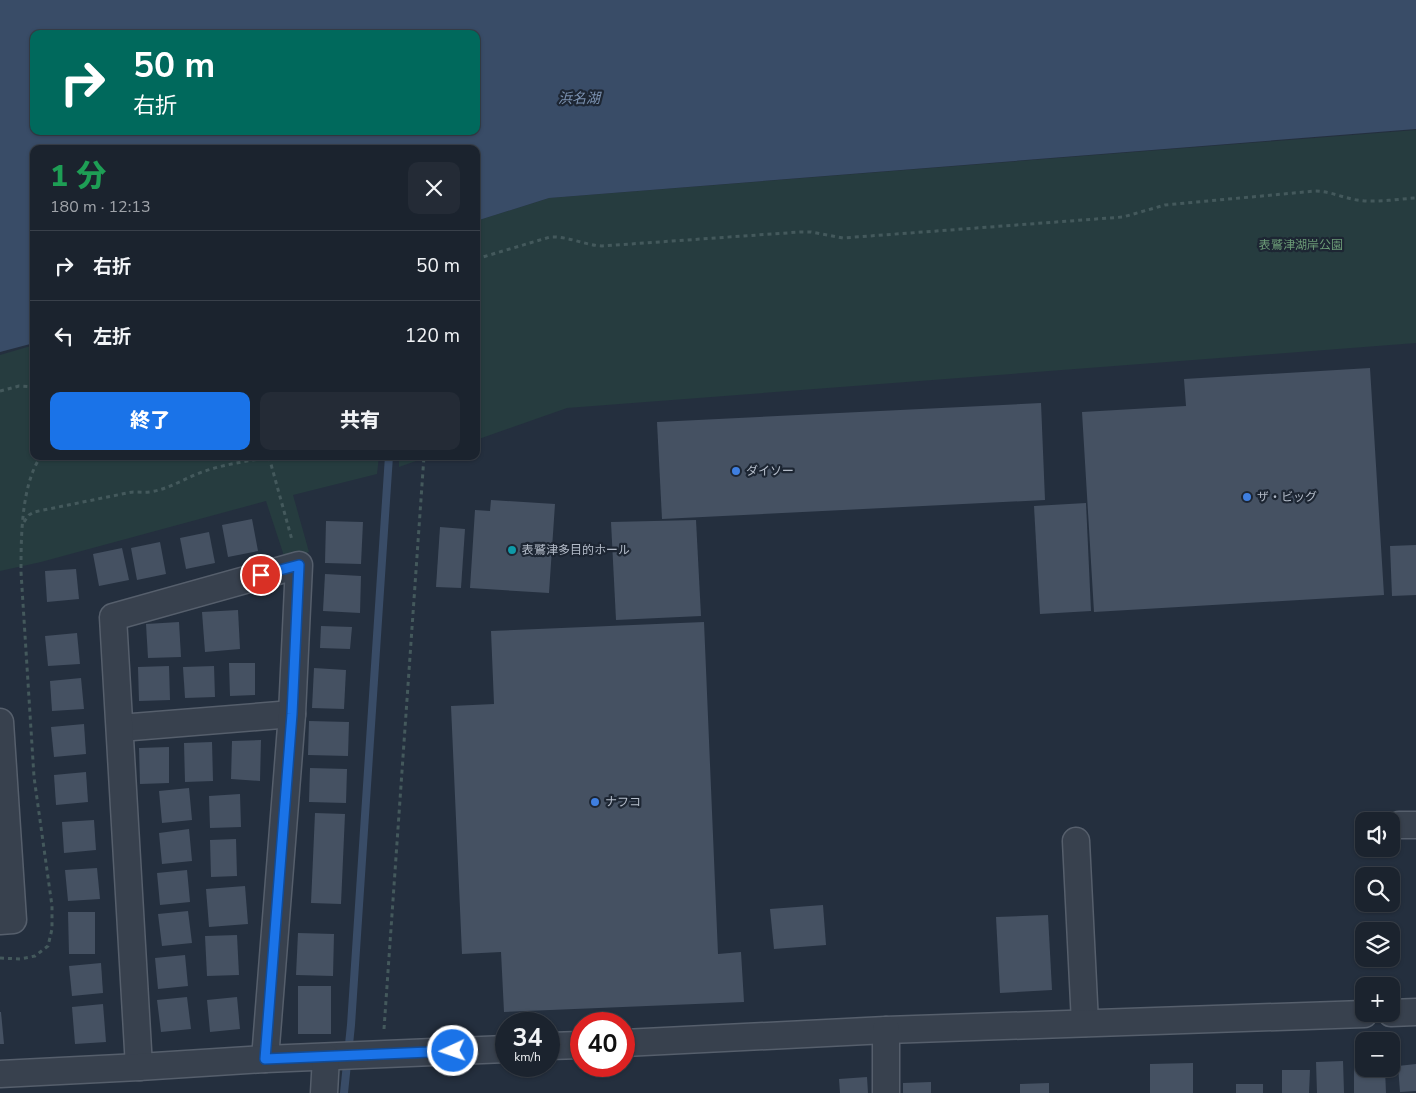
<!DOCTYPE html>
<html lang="ja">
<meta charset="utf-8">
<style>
body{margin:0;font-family:"Nunito Sans","Noto Sans JP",sans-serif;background:#242b36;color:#f1f3f6;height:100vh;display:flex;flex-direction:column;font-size:19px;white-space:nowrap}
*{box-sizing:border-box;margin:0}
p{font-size:16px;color:#a0a4aa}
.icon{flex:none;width:28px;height:28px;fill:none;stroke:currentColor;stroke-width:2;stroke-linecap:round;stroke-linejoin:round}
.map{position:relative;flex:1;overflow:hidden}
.drawer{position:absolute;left:30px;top:145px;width:450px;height:315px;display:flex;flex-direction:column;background:#1b232e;border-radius:10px;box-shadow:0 1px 4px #0004,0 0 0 1px #39404a}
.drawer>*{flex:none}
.top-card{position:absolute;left:30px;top:30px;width:450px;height:105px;border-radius:10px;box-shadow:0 1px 4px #0004,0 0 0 1px #39404a;background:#00695c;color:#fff;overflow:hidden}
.tools{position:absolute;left:1355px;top:812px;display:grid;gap:10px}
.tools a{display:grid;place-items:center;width:45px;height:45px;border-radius:10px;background:#1b232e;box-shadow:0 1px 4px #0004,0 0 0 1px #39404a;font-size:25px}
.speed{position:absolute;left:495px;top:1012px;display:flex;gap:10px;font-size:25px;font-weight:700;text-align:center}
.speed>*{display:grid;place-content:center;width:65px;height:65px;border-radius:50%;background:#1b232e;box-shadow:0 1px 4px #0004,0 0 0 1px #39404a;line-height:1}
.speed small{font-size:12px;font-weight:400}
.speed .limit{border:8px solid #d22;background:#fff;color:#111}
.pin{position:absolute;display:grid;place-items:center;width:42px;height:42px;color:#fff;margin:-21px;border:2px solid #fff;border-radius:50%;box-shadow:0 1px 5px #0007}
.me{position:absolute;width:55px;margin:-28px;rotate:267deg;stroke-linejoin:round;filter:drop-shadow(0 0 4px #0008)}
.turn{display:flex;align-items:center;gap:18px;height:105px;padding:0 20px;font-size:22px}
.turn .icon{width:65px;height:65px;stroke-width:2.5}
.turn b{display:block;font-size:35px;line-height:42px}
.round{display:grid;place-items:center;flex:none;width:52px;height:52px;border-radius:10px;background:#242b36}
.headline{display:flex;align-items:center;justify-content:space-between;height:85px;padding:0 20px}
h1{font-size:30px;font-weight:800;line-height:38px;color:#1e9e55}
.button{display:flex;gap:10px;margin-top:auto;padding:10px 20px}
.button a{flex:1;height:58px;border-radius:10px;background:#1a73e8;color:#fff;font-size:20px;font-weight:800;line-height:58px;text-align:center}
.button a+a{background:#242b36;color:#f1f3f6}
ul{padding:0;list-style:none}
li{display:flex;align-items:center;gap:15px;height:70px;padding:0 20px;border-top:1px solid #39404a}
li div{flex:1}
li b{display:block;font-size:19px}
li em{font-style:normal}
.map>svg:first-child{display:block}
</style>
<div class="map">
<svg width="1416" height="1093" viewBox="0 0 1416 1093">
<rect width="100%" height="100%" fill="#242f3e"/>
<g fill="#263c3f">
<polygon points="1416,130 1416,343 567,408 476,440 476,221 549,198"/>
<polygon points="34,345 34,456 379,456 377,474 293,495 309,552 285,559 266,501 41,562 0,571 0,355"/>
<polygon points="399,456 430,456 399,467"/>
</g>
<path fill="#394c67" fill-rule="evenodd" d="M0,0H1416V129L549,198L476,221V149H34V343L0,352ZM34,34H476V131H34Z"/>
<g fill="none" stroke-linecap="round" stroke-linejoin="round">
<polyline stroke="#394c67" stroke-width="8" points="344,1093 351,1025 389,456"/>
</g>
<g fill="#455162">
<polygon points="1370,368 1384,595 1094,612 1082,412 1186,406 1184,379"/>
<polygon points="1041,403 1045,500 662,519 657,422"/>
<polygon points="491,500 555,504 549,593 470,588 475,510 490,511"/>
<polygon points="1086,503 1091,611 1040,614 1034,506"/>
<polygon points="252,519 258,551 228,557 222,525"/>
<polygon points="696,520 701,616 616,620 611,522"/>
<polygon points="326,521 363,522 361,564 325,563"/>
<polygon points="440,527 465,529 461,588 436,587"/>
<polygon points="209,532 215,563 186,569 180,538"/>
<polygon points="160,542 166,574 137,580 131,548"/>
<polygon points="1416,545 1416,595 1392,596 1390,546"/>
<polygon points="122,548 129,580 99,586 93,554"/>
<polygon points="76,569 79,599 47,602 45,571"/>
<polygon points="325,574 361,576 360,613 323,611"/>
<polygon points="238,610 240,649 205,652 202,612"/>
<polygon points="179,622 181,657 148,658 146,624"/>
<polygon points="704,622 718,954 741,952 744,1002 504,1012 501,952 462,954 451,706 494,704 491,631"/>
<polygon points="321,626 352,627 350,649 320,648"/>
<polygon points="77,633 80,664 48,666 45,636"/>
<polygon points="229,663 255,663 255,695 230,696"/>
<polygon points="169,666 170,700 139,701 138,667"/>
<polygon points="214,666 215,697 185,698 183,667"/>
<polygon points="314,668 346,670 344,709 312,708"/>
<polygon points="81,678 84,709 52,711 50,681"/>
<polygon points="309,721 349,722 348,756 308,755"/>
<polygon points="84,724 86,754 54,757 51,727"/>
<polygon points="261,740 260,781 231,779 232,741"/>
<polygon points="212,742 213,781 185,782 184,743"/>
<polygon points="169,747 169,783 140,784 139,748"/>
<polygon points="310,768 347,769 346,803 309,802"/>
<polygon points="86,772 88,802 56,805 54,775"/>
<polygon points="189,788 192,820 162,823 159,791"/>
<polygon points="240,794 241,827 210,828 209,796"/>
<polygon points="315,813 345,814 341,904 311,903"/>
<polygon points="94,820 96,850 64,853 62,822"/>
<polygon points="189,829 192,861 162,864 159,833"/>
<polygon points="236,839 237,876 211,877 210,840"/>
<polygon points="97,868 100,899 68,901 65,870"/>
<polygon points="187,870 190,902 160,905 157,873"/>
<polygon points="245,886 248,924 209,927 206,889"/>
<polygon points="823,905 826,945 774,949 770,909"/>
<polygon points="188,911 192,943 162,946 158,914"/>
<polygon points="68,912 95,912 95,954 69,954"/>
<polygon points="1048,915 1052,990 1000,993 996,917"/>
<polygon points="298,933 334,934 333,976 296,975"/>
<polygon points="237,935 239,975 207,976 205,936"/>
<polygon points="185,955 188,986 158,989 155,958"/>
<polygon points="101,963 103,993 72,996 69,966"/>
<rect x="298" y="986" width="33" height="48"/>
<polygon points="187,997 191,1029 161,1032 157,1000"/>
<polygon points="237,997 240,1029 210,1032 207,1000"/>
<polygon points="103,1004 106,1042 75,1044 72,1007"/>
<polygon points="0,1012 1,1012 4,1044 0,1044"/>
<polygon points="1343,1061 1344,1093 1317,1093 1316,1062"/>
<polygon points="1354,1061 1364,1061 1364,1069 1385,1069 1386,1093 1354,1093"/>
<polygon points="1193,1063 1193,1093 1150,1093 1150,1064"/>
<polygon points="1416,1064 1416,1091 1400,1092 1398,1066"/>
<polygon points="1282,1070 1310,1070 1309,1093 1282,1093"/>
<polygon points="867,1077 868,1093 840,1093 839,1079"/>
<polygon points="931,1082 931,1093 903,1093 903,1083"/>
<polygon points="1049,1083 1049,1093 1020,1093 1020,1084"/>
<rect x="1236" y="1084" width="27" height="9"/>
</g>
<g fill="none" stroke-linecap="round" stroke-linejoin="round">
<g stroke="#565f6c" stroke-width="29">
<g id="minor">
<polyline points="0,722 13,920 0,921"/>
<polyline points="120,728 292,714"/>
<polyline points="1399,825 1416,825"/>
<polyline points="1076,841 1085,1023"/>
<polyline points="1391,1013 1416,1012"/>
<polyline points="624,1043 886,1030 1364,1014"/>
<polyline points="549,1046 581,1045"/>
<polyline points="139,1067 113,617 299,565 292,714 265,1059"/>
<polyline points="0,1074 139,1067 265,1059 506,1049"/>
<polyline points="324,1093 326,1057"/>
<polyline points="886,1093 886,1030"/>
</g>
</g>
<g stroke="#44595c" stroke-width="3" stroke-dasharray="4 4" stroke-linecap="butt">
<path d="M476,259L550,237C568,236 584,245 602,246L800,232H811L843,238L1123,217L1165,205L1315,191C1330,191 1343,198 1357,200C1376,203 1397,199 1416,198"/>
<polyline points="0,391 19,386 34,387"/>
<polyline points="269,457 292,540"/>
<path d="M24,522L29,515L34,512L127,493C134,491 142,493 150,492C168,489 180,481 197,474C222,464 249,461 276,456"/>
<path d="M0,958L20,959L35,956L48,946L52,929V906L34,777L21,572C21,538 21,485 41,456"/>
<polyline points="384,1029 424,456"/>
</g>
<use href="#minor" stroke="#38414e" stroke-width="26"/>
</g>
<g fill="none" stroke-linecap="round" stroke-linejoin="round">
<g stroke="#114b97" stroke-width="12">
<polyline id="route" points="261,575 299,565 292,714 265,1059 453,1051"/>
</g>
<use href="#route" stroke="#1a73e8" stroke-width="9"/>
</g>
<g fill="#3f7fe0" stroke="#1d2633" stroke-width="2">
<circle cx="736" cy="471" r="5"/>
<circle cx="1247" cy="497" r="5"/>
<circle cx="595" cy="802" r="5"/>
</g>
<circle fill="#0f9aa8" stroke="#1d2633" stroke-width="2" cx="512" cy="550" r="5"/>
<g text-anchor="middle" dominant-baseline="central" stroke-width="4.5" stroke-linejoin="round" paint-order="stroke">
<g font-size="12" fill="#6b9a76" stroke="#1d2633">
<text x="1301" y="245">表鷲津湖岸公園</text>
</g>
<g font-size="12" fill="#b4bcc9" stroke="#1d2633" text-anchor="start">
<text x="746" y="471">ダイソー</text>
<text x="1257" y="497">ザ・ビッグ</text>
<text x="522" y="550">表鷲津多目的ホール</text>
<text x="605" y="802">ナフコ</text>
</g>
<g font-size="14" font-style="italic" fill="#7c92b1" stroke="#1d2633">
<text x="579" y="98">浜名湖</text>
</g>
</g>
</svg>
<div class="tools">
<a><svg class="icon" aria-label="sound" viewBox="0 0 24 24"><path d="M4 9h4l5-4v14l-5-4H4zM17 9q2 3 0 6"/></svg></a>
<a><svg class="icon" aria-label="search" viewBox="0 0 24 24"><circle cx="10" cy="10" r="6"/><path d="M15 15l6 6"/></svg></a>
<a><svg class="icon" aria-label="layers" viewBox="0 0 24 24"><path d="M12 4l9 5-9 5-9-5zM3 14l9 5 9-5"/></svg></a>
<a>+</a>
<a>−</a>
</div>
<div class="speed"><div>34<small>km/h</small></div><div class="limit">40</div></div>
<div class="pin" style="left:261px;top:575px;background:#d93025"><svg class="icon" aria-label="arrive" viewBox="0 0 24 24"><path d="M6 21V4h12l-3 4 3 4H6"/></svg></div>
<svg class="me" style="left:453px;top:1051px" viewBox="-20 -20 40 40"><circle r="17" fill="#1a73e8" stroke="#fff" stroke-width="3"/><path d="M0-11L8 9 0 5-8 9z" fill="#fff"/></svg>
<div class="top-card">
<div class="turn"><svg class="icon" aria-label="right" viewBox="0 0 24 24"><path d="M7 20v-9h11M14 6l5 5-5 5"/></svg><div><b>50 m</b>右折</div></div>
</div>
<section class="drawer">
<div class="headline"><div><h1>1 分</h1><p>180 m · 12:13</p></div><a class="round"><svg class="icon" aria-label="close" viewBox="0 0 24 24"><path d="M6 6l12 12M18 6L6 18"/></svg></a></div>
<ul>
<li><svg class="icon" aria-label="right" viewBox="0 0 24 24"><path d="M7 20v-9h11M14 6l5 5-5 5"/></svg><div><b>右折</b></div><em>50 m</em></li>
<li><svg class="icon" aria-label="left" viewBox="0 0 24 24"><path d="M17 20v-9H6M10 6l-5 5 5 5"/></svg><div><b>左折</b></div><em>120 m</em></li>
</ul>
<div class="button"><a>終了</a><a>共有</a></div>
</section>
</div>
